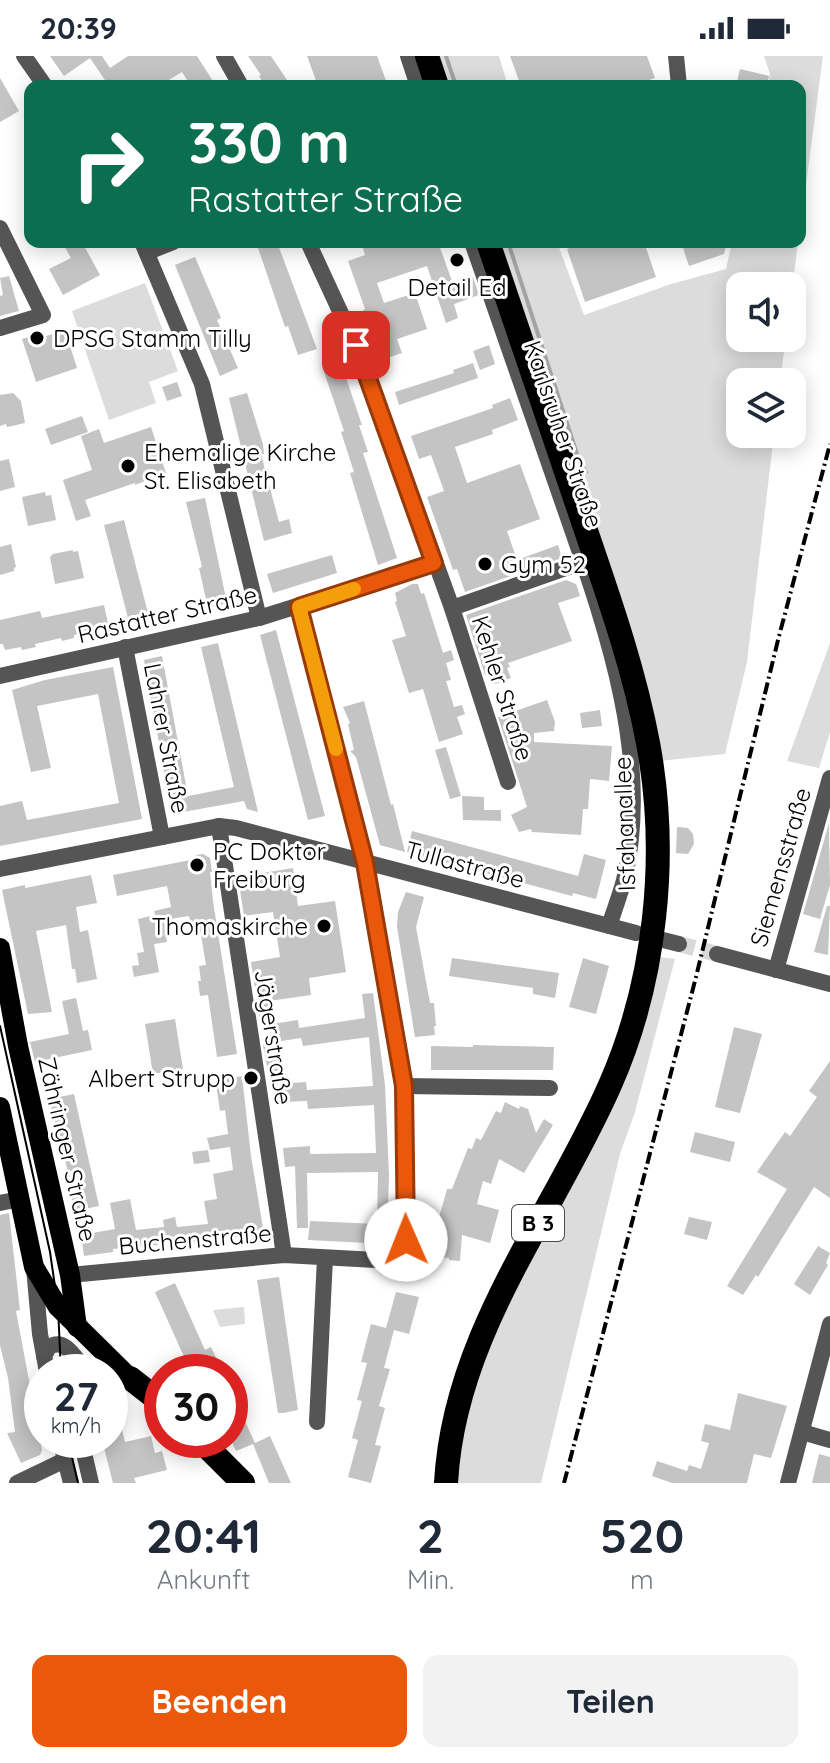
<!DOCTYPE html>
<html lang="de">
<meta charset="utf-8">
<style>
body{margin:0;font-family:Quicksand,sans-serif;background:#f2f2f3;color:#1f2937;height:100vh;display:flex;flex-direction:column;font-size:30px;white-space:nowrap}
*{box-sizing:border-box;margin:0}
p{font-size:26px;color:#747a83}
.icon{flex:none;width:44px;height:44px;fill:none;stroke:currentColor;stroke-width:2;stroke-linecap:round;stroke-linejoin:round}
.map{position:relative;height:1427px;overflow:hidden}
.sheet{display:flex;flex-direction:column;background:#fff;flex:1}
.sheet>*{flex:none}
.hud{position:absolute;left:24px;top:24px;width:782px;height:168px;border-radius:16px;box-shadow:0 4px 20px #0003;background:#0b6e4f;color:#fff;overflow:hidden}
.controls{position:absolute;left:726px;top:216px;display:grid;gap:16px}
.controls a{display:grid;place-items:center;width:80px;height:80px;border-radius:16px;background:#fff;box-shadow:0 4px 20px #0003;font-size:40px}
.speed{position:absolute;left:24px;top:1298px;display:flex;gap:16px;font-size:40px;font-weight:700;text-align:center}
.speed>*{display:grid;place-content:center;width:104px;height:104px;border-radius:50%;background:#fff;box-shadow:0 4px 20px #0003;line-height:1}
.speed small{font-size:20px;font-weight:400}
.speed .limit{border:12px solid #d22;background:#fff;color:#111}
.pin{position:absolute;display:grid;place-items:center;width:68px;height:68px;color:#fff;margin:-34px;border-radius:16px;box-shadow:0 4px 12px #0006}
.me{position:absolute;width:88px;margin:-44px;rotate:359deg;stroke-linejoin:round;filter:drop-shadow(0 0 6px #0008)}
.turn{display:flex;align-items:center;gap:28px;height:168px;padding:0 32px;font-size:36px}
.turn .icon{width:104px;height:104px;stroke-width:2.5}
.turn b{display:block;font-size:56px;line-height:68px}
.eta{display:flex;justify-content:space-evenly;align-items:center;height:136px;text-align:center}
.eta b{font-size:48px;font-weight:700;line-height:56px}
.cta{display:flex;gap:16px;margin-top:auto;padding:16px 32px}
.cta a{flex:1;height:92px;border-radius:16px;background:#ea580c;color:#fff;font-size:32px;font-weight:700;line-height:92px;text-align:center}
.cta a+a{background:#f2f2f3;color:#1f2937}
.status{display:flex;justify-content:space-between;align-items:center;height:56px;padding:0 40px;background:#fff;direction:ltr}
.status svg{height:22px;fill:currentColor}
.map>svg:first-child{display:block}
</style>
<div class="status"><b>20:39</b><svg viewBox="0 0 49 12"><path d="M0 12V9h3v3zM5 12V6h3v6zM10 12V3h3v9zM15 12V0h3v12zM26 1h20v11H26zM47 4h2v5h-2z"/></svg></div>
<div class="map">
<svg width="830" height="1427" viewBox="0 0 830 1427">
<rect width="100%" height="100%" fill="#fff"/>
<g fill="#dcdcdc">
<polygon points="434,0 499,0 508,30 444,30"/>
<polygon points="764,0 823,0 800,174 800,30 768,30 770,18"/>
<polygon points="497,186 557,186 584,259 671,228 726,213 732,186 798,186 792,234 792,230 740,230 740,282 786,282 780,326 740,326 740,378 774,378 747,606 725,698 659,705"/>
<polygon points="145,227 178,315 149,326 156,347 109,364 72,255"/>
<polygon points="830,587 830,676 819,712 787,705"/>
<polygon points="658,901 675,903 635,1056 620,1098 541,1427 455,1427 465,1363 480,1306"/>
<polygon points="244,1251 245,1268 220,1271 213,1254"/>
</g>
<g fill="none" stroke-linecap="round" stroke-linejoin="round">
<g stroke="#a3a3a3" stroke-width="4">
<polyline points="446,0 456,30"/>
<polyline points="508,186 579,404 586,416"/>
</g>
</g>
<g fill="#c4c4c4">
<polygon points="50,0 102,0 110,12 128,0 197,0 216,30 191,30 182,16 159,30 109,30 90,2 64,20"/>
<polygon points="248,0 271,0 291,30 265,30 259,20 261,19"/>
<polygon points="307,0 377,0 388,30 318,30"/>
<polygon points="510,0 647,0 655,22 631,30 521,30"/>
<polygon points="740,13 769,20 767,30 736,30"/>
<polygon points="0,22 19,55 0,66"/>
<polygon points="62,186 82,186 100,219 63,239 49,213 71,202"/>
<polygon points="256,186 277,186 317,293 298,299 288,270 285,271"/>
<polygon points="361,186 438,186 453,228 473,221 479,239 454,248 458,262 446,267 427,210 377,227 384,247 415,237 427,273 397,283 402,297 384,303 379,289 375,290 363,254 365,253 348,205 365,199"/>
<polygon points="588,186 644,186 656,221 585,246 567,193"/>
<polygon points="681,186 727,186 724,198 689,210"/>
<polygon points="195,201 221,262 217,264 238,312 220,320 175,209"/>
<polygon points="9,220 19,255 0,260 0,240 3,239 0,222"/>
<polygon points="65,274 77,312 36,326 22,283 41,277 43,281"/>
<polygon points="489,289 495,308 480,314 473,295"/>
<polygon points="340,304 362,369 359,369 368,396 363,397 397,502 378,509 350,417 354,416 341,376 344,375 322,310"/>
<polygon points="473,307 478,322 399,349 395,336 454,317 453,314"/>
<polygon points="177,326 182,340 167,345 162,331"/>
<polygon points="13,337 21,345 25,367 7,371 6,368 0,370 0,339"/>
<polygon points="247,337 263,388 264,398 261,398 279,466 289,463 292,477 264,485 229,342"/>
<polygon points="510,342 518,364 492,374 493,378 455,391 467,427 520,408 540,463 507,475 517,504 558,489 562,502 465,536 457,513 453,514 427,441 444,435 431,399 419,403 411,380 493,352 492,349"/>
<polygon points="82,360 88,376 51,389 45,373"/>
<polygon points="151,371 166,417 135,429 135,427 85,444 91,460 76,465 63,424 92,414 81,380 99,373 104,387"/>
<polygon points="9,403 15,431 0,435 0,405"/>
<polygon points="45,436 46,440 51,439 56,464 28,470 22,441"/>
<polygon points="205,442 227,547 208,552 199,512 202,511 186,446"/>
<polygon points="124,464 149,561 129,566 104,469"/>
<polygon points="11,488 16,511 14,512 14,515 0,519 0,491"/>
<polygon points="73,494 73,496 78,495 84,522 55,528 50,501 53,498"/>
<polygon points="332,499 337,517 273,537 267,518"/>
<polygon points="566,524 576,528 580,540 558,547 572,585 508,607 510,611 507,612 511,622 495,628 491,617 485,619 466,559"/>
<polygon points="412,528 418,528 421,538 424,537 443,597 451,594 454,604 446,607 451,624 446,625 454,651 462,649 465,658 457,661 463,678 439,686 423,633 409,637 392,584 406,580 395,546 397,545 395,537"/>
<polygon points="104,549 109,572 74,579 74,582 62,585 61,582 35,588 36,591 22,594 21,591 5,594 3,588 0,588 0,564 40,555 42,562"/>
<polygon points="276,574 325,760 308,764 260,579"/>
<polygon points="218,587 258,756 247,753 244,745 172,758 144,604 162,600 188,740 234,731 201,591"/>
<polygon points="113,611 142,763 0,790 0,750 22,745 27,764 119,747 98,638 37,650 51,712 31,716 12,634 45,624"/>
<polygon points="547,644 555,666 554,675 534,677 534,686 612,690 609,725 590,723 588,753 583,753 581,779 532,776 531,773 519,776 511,759 527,751 498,661"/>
<polygon points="364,645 391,749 393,748 405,796 380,789 356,701 350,695 354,694 348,668 350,667 343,651"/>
<polygon points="600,654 602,670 582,672 580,657"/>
<polygon points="446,691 461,740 450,743 435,694"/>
<polygon points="462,740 484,741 484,754 501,754 501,765 463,764"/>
<polygon points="829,767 830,829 820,863 803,858"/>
<polygon points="677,771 688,772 693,778 694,788 688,798 676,797"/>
<polygon points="412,775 578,820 584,798 606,804 596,843 573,837 572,840 407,796"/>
<polygon points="203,798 210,802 212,816 210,816 213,845 237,998 217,1001 208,939 200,940 198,925 201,925 199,910 206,909 200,873 192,875 189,860 164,864 167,886 154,888 159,916 134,921 132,910 139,909 137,897 144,896 138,863 155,859 154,855 171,851 167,830 117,840 113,819 196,803 196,799"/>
<polygon points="293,812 298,850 335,845 346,916 309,922 311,939 269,945 272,964 260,966 251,906 280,901 273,856 244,860 238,821"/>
<polygon points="91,819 97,847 76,851 80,876 88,874 97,923 77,927 75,913 72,913 66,869 36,875 52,956 28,958 2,834 25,829 25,832"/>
<polygon points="406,836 424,841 416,871 430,947 434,947 436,970 434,970 435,979 415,981 397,871 398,856"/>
<polygon points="827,850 830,850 828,899 814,896"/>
<polygon points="452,902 559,917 555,942 533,938 533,932 449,920"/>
<polygon points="583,902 609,910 596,958 569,951"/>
<polygon points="373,937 385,1029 389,1119 387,1188 308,1184 310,1165 377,1168 378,1116 307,1117 308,1172 297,1172 295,1110 285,1111 283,1092 310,1090 310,1098 376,1097 374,1049 308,1053 307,1045 281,1046 280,1028 306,1026 307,1034 373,1030 369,981 303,990 301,982 275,986 272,968 298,964 299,972 365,962 362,938"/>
<polygon points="76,942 83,975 88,974 92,994 35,1006 30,986 69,978 62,945"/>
<polygon points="175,963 183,1013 153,1018 145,968"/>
<polygon points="734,971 762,978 740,1057 715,1051"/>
<polygon points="274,988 278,1015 268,1016 263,989"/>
<polygon points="473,989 554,991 553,1014 431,1014 431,990 473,991"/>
<polygon points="830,1005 830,1142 814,1131 758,1221 756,1219 743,1239 727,1230 787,1133 757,1116 785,1076 790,1080 817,1041 809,1035"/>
<polygon points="232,1019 232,1022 242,1020 251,1100 264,1178 182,1187 181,1180 158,1182 158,1189 113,1193 113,1196 84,1200 81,1179 115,1173 110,1147 130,1143 136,1174 164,1171 163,1164 175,1161 177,1171 208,1168 204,1145 217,1143 213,1118 233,1114 230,1091 210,1094 207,1082 228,1078 225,1054 220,1055 215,1022"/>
<polygon points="74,1038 99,1150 75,1155 70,1136 73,1135 49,1043"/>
<polygon points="505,1046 519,1053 520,1050 528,1053 536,1077 544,1063 553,1069 524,1117 499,1103 491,1128 483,1125 477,1148 499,1154 490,1187 462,1179 460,1205 449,1204 449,1202 414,1200 415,1194 429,1191 430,1176 435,1176 447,1133 452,1133 468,1092 472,1093 476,1082 481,1084 496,1055 501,1057"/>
<polygon points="695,1076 735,1086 730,1106 690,1096"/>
<polygon points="208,1094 210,1106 194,1108 192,1096"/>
<polygon points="9,1157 20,1254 16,1255 42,1394 40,1399 21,1407 7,1377 15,1376 8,1322 0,1289 0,1159"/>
<polygon points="689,1161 712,1166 707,1184 684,1178"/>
<polygon points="818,1190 830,1197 826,1207 828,1209 810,1239 794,1228"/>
<polygon points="279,1221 298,1354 283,1357 278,1357 257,1224"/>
<polygon points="175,1227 205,1294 211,1291 223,1316 199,1316 191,1300 185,1303 155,1236"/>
<polygon points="396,1236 419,1241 409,1278 394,1274 384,1312 390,1313 379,1350 385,1352 375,1389 381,1390 371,1427 348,1421 358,1384 352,1382 362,1345 357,1344 367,1307 361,1306 371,1268 386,1272"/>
<polygon points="230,1332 255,1387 270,1380 291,1427 269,1427 253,1388 236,1395 230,1382"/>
<polygon points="738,1337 787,1350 771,1402 754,1398 747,1427 672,1427 652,1420 657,1405 687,1415 689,1409 701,1413 709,1387 701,1385 705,1368 730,1374"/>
<polygon points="114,1339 125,1386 151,1380 155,1397 162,1395 167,1414 134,1422 136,1427 113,1427 102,1384 110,1384 110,1340"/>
<polygon points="819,1398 830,1401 830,1427 812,1427"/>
</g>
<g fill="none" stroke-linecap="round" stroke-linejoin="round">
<polyline stroke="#d9d9d9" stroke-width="16" stroke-dasharray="16 8" stroke-linecap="butt" points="679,888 717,898"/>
<g stroke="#555" stroke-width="16">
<polyline points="24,0 45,30"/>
<polyline points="224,0 241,30"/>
<polyline points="408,0 418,30"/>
<polyline points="676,0 679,30"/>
<polyline points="0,172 43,259 0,272"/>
<polyline points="142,186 202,328 259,562"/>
<polyline points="308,186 363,305 452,552 508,726"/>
<path d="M472,186C501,268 529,351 558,433C599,553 655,695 624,824C620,839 614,855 609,870"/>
<polyline points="148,196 173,186"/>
<polyline points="452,552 583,506"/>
<polyline points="125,591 162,781"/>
<polyline points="0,620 259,562 434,507"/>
<polyline points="219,770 284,1199"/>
<polyline points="0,813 219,770 236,772 636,877"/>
<polyline points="663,884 679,888"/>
<polyline points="717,898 830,928"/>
<polyline points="776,914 830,722"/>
<polyline points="404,1030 550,1032"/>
<polyline points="0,1147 20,1143"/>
<polyline points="34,1212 40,1278 47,1316"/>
<polyline points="70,1219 284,1199 394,1205 403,1198 406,1184 404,1030 365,807 299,551"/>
<path d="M44,1300L49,1291C62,1283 71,1295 79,1306"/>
<polyline points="317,1366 325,1202"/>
<polyline points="802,1376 830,1384"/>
<polyline points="60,1384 71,1427"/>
<polyline points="81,1384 91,1427"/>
<polyline points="17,1427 65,1404"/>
<polyline points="788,1427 830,1268"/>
</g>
<g stroke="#000" stroke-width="20">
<polyline points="0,892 18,990 70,1219 77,1271"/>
<polyline points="0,1051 34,1211 58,1251 130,1322"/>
</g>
<g stroke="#000" stroke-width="24">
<polyline points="427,0 437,30"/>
<polyline points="130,1322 162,1347"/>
<polyline points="200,1384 243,1427"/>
<path d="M446,1427C454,1277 552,1161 610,1029C656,925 669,799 648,687C633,607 605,531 579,454C549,365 518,275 488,186"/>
</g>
<g stroke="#000" stroke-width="2">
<polyline points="0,970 50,1196 58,1251 61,1316"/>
<polyline points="68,1384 78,1427"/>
</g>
<polyline stroke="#000" stroke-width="4" stroke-dasharray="12 4 2 4" stroke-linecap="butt" points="564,1427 696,921 778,584 830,388"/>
</g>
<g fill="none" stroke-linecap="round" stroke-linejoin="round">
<g stroke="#983908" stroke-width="20">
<polyline id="route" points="356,289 434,507 299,551 365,807 404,1030 406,1184"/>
</g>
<use href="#route" stroke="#ea580c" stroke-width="14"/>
<polyline stroke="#f59e0b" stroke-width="14" points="336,693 299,551 354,533"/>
</g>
<g fill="#000" stroke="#fff" stroke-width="3">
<circle cx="457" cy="204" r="8"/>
<circle cx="37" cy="282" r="8"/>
<circle cx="128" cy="410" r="8"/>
<circle cx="485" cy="508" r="8"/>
<circle cx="197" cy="809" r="8"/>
<circle cx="324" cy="870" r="8"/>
<circle cx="251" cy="1022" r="8"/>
</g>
<g text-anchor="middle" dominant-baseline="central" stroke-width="6" stroke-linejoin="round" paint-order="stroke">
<rect fill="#fff" stroke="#4c4c4c" stroke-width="2" x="512" y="1149" width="52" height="36" rx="6"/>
<g font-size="22" font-weight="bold" fill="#000">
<text x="538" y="1167">B 3</text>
</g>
<g font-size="24" fill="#000" stroke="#fff" text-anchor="start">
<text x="457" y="231" text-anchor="middle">Detail Ed</text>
<text x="53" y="282">DPSG Stamm Tilly</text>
<text x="144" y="396">Ehemalige Kirche<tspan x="144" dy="28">St. Elisabeth</tspan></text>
<text x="501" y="508">Gym 52</text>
<text x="213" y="795">PC Doktor<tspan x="213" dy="28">Freiburg</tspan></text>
<text x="308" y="870" text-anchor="end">Thomaskirche</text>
<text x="235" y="1022" text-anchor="end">Albert Strupp</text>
</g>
<g font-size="24" fill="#000" stroke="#fff">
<text transform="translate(564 378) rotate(71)">Karlsruher Straße</text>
<text transform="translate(167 558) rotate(-13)">Rastatter Straße</text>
<text transform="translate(503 632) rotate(72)">Kehler Straße</text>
<text transform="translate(167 682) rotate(79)">Lahrer Straße</text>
<text transform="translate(624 768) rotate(-92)">Isfahanallee</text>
<text transform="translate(465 808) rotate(15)">Tullastraße</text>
<text transform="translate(780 811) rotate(-74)">Siemensstraße</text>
<text transform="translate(274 981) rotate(81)">Jägerstraße</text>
<text transform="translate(68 1093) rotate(77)">Zähringer Straße</text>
<text transform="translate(195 1183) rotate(-5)">Buchenstraße</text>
</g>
</g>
</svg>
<div class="controls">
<a><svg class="icon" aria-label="sound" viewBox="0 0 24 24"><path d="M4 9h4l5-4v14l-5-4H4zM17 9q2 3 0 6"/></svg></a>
<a><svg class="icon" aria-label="layers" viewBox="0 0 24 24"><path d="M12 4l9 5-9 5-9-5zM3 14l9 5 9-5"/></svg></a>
</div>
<div class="speed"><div>27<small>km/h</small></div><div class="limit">30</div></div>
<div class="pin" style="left:356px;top:289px;background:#d93025"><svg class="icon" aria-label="arrive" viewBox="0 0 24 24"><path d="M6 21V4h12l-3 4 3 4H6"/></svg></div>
<svg class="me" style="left:406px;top:1184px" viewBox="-20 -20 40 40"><circle r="19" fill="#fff"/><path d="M0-13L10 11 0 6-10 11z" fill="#ea580c"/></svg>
<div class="hud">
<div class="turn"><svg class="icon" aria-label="right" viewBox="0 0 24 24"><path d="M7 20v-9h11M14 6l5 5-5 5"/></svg><div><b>330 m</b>Rastatter Straße</div></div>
</div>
</div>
<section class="sheet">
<div class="eta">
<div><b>20:41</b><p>Ankunft</p></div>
<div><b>2</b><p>Min.</p></div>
<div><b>520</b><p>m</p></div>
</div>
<div class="cta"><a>Beenden</a><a>Teilen</a></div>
</section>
